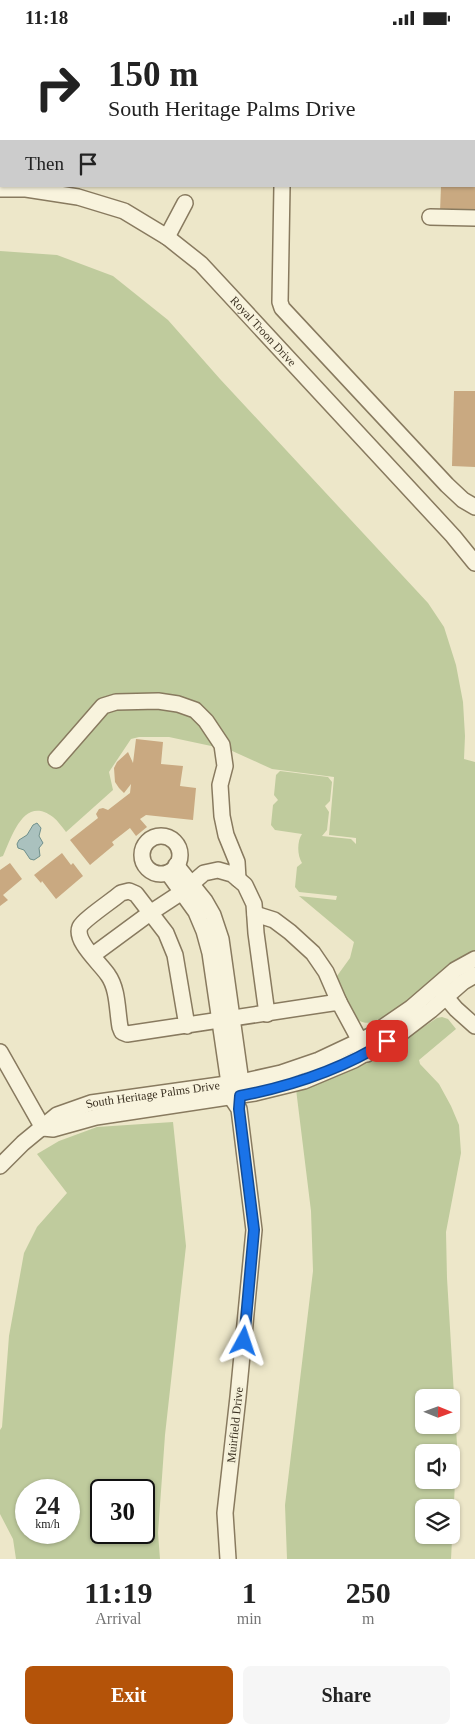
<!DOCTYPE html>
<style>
body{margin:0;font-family:"Times New Roman",serif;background:#f6f6f6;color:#222;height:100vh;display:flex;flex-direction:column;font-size:19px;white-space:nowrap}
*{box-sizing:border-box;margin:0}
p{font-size:16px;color:#767676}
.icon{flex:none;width:28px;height:28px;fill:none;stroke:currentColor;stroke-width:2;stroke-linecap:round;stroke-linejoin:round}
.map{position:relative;height:1524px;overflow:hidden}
.drawer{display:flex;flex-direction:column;background:#fff;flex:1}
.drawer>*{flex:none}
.hud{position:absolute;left:0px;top:0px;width:475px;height:152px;box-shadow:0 1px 4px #0004;background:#fff;color:#222;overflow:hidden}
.needle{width:32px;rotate:91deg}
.tools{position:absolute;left:415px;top:1354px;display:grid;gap:10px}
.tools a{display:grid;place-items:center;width:45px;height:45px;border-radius:8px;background:#fff;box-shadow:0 1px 4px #0004;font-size:25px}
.speed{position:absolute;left:15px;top:1444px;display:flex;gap:10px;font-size:25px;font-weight:700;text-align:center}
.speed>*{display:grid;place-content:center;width:65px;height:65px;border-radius:50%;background:#fff;box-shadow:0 1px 4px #0004;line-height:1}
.speed small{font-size:12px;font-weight:400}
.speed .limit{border:2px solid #111;border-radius:8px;background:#fff;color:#111}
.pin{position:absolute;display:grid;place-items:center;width:42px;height:42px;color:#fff;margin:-21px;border-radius:10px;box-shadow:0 2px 8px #0006}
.me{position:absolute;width:55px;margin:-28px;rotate:5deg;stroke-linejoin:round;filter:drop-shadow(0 0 4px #0008)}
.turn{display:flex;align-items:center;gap:18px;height:105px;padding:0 25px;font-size:22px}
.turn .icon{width:65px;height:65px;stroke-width:2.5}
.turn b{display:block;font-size:35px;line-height:42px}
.then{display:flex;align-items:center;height:48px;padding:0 25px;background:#0003;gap:10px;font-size:19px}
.eta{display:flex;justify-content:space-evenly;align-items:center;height:85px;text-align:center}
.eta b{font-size:30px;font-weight:800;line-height:35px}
.button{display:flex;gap:10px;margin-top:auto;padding:10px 25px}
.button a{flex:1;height:58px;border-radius:8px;background:#b45309;color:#fff;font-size:20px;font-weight:800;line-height:58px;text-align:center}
.button a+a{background:#f6f6f6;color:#222}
.status{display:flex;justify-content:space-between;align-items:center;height:35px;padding:0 25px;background:#fff;direction:ltr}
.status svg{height:14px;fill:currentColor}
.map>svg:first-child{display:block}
</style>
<div class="status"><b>11:18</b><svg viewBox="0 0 49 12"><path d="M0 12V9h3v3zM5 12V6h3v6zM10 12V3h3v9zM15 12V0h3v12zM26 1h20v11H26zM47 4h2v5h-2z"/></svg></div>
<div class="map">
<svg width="475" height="1524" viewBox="0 0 475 1524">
<rect width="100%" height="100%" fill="#ede7c9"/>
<g fill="#bfcb9d" fill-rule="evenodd">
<path d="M0,216L57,220L113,241L168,285L220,344L428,568L444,592L456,630L463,667L465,701L464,724L475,727V919L406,970L375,986C352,996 344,962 337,947V941L350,923L354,907L299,861L336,865L337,861L299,857L295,852L297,832L302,828C297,820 297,806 302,799L275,795L271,790L273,770L278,765L274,760L276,740L280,736L328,742L332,747L330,766L325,771L329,777L327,795L322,801L351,804L356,809V803L329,800L334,742L272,734L230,715L169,702H139L131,704L109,737L113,755L66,797C62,792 58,786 53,782C24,760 12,801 3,821L0,822Z"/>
<path d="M442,982L448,984L456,994L419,1025L420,1029L439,1049L451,1071L459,1090L461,1118L446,1197L447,1243L457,1410L451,1524H287L285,1470L313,1236L311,1176L296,1054L377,1019L407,1003L437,983ZM424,1362H451V1390H424ZM424,1418H451V1445H424ZM424,1472H451V1500H424Z"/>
<path d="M173,1087L186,1211L165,1400L158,1498L160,1524H16L13,1504L0,1479V1395L2,1392L9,1301L24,1218L37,1192L67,1158L37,1119L59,1106L97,1092ZM26,1455H69V1498H26ZM101,1455H144V1498H101Z"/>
</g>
<polygon fill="#aac1be" stroke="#70908c" points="37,788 41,793 39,801 43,808 39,813 40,821 34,825 30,824 24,815 18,813 17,809 19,805 27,800 33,790"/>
<g fill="#c9a981">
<polygon points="441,151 475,151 475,178 440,177"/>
<polygon points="454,356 475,356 475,432 452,431"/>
<polygon points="136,704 163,707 161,729 183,731 180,751 196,753 193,785 146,780 140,784 147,792 136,801 130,793 112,807 114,810 90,830 70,805 98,783 96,779 99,774 103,773 108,775 130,758 131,749 124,758 119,753 115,747 114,733 117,727 128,717 133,728"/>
<polygon points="62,818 71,830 73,828 83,841 56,864 42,846 41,848 34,840"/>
<polygon points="10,828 22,844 3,860 8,865 0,871 0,835"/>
</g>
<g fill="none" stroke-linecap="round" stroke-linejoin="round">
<g stroke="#887a5f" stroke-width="18">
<g id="minor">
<polyline points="8,1 8,0"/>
<polyline points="19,1 19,0"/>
<polyline points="289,1 289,0"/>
<polyline points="282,151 280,267 282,273 447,450 463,465 475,472"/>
<path id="s1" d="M0,154H26L78,162L124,176L167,202L201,229L453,501L475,528"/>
<polyline points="430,182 475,183"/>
<polyline points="167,202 185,168"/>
<polyline points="56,725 103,671 116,667 158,666 178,669 195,675 206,686 222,710 225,731 220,750 222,781 226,800 237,827 238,844"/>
<circle cx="161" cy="820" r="19"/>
<polyline points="176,830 205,866 213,880 221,904 241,1047 240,1056"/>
<polyline points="168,838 196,877 204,896 210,918 231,1062 239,1074 254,1195 238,1362 225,1478 228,1524"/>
<polyline points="255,879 274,885 290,897 313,918 326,937 339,967"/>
<polyline points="93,920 150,878 182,857 204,838 218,835 232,839 245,850 254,869 256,898 267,979"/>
<polyline points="439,954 456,974 475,991"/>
<path d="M187,991L175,920L166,898L136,859L129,856L121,858C113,865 83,885 80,892C74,906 100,928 108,940C118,954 117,975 120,992L122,997L127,999L339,967L367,1019"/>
<polyline points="0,1017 43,1093"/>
<polyline points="43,1093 53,1094 96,1082 255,1058 304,1046 354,1025 401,998 431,975 463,947 475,940"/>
<path id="s2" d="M0,1131L23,1108L57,1080L91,1068L241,1047L281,1038L319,1025L370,1001L411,973L455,935L475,924"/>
</g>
</g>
<g stroke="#574832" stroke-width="22">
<g id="major">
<polyline points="0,41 1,41"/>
<polyline points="474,45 475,45"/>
<polyline points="0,67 1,67"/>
<polyline points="474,74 475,74"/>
</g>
</g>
<use href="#minor" stroke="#f8f3dd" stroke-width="15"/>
<use href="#major" stroke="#ede0a4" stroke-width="20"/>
</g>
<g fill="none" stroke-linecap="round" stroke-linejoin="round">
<g stroke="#114b97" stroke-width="12">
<path id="route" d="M244,1306L254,1195L239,1074L240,1061C292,1051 341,1035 387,1006"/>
</g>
<use href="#route" stroke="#1a73e8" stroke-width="9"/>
</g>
<g text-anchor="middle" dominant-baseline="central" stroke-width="4.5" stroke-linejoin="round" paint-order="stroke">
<g font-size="12" fill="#3a3021" stroke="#f4f0d9">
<text stroke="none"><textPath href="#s1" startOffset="312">Royal Troon Drive</textPath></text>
<text stroke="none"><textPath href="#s2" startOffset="175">South Heritage Palms Drive</textPath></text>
<text transform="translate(235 1390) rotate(-84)">Muirfield Drive</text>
</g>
</g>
</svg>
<div class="tools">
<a><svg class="needle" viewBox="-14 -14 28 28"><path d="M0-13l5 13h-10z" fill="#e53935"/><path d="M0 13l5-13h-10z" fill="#767676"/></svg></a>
<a><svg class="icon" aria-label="sound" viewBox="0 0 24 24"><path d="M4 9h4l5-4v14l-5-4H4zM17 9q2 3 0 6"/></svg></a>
<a><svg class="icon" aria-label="layers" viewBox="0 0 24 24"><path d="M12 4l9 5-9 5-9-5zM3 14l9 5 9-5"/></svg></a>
</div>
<div class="speed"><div>24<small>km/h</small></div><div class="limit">30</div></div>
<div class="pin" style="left:387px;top:1006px;background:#d93025"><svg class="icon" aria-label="arrive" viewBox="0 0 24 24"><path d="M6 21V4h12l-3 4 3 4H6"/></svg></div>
<svg class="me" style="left:244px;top:1306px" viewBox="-20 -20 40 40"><path d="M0-17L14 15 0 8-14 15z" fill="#1a73e8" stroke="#fff" stroke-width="4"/></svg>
<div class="hud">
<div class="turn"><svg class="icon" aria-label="right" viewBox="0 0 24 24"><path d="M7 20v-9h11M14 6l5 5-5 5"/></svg><div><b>150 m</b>South Heritage Palms Drive</div></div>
<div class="then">Then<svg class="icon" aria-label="arrive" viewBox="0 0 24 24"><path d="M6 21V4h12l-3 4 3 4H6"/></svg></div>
</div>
</div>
<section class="drawer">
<div class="eta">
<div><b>11:19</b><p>Arrival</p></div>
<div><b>1</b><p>min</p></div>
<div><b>250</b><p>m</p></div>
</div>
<div class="button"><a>Exit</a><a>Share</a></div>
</section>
